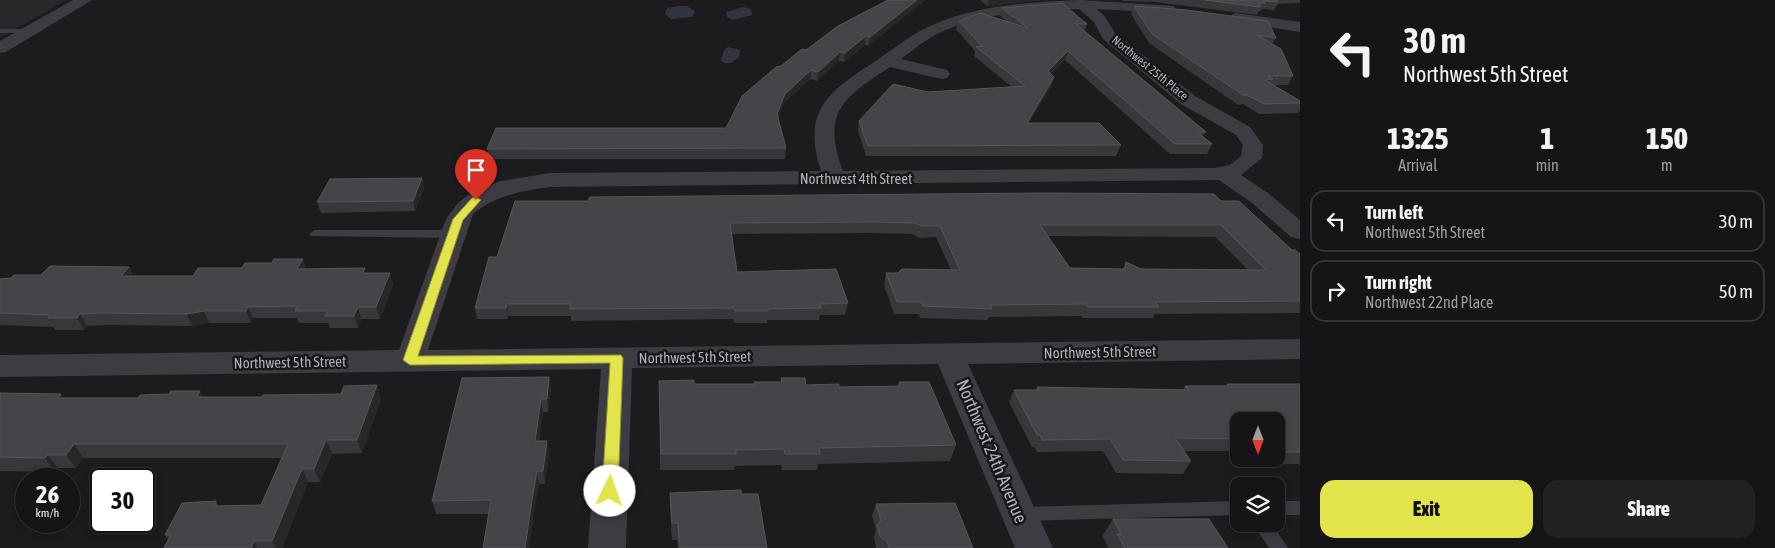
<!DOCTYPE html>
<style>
body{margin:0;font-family:"Asap Condensed",sans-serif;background:#222123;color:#f1f3f6;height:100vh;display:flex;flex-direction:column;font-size:19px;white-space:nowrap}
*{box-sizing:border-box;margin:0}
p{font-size:16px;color:#9d9ea1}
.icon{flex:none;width:28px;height:28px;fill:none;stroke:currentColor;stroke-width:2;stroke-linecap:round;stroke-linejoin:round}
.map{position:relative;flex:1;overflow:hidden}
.side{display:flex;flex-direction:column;background:#151416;width:475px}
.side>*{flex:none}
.banner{background:#151416;color:#f1f3f6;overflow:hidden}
.needle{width:32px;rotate:180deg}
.buttons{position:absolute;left:1230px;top:412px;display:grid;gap:10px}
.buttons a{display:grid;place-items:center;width:55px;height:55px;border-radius:10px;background:#151416;box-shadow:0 2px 8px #0003,0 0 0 1px #343335;font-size:25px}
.speed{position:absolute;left:15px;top:468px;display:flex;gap:10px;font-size:25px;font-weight:700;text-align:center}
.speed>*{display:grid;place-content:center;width:65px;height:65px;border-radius:50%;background:#151416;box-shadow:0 2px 8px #0003,0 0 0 1px #343335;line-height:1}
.speed small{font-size:12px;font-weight:400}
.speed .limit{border:2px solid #111;border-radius:8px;background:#fff;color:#111}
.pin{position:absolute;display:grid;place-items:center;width:42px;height:42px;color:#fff;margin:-51px -21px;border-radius:50% 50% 50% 0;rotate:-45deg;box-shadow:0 0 5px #0007}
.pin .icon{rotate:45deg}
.me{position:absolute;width:55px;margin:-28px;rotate:3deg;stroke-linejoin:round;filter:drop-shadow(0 0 4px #0008)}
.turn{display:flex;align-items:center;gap:18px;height:105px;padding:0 20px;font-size:22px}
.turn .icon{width:65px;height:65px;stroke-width:2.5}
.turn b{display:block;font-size:35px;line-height:42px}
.eta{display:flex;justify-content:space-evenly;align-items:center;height:85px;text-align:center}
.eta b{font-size:30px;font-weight:800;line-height:35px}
.primary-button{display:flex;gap:10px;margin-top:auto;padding:10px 20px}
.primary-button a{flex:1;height:58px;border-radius:15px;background:#e2e44b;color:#111;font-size:20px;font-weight:800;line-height:58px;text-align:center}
.primary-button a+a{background:#222123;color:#f1f3f6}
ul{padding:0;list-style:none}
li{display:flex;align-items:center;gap:15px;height:62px;margin:0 10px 8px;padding:0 10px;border:2px solid #343335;border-radius:15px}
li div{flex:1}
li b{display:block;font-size:19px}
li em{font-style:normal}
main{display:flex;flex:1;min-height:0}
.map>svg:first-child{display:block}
</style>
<main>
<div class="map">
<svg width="1300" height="548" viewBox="0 0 1300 548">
<rect width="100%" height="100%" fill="#1c1b1d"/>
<polygon fill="#28272a" points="0,0 67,0 0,37"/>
<g fill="#323540">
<polygon points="679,6 687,6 695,11 692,17 671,19 665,14 667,8"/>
<polygon points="743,7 751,9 752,15 733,20 727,17 726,12"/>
<polygon points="728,47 740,50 739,57 731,63 724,63 721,60 724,50"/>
</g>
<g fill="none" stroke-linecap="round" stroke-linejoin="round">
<g fill="#3d3c42" fill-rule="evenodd">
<polygon points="0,29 29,29 33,31 29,33 0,33"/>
<polygon points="315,230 453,230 459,234 453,238 311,236 309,234"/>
<polygon points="1239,501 1239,515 1022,521 1016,519 1013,514 1016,509 1022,507"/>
<rect x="1276" y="501" width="24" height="14"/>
<polygon points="1253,524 1272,524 1288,548 1269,548"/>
</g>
<g fill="#3d3c42" fill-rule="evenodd">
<path d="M1081,0L1174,6L1176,9L1169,13L1097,9L1105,17L1115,33L1195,96L1250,127L1263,145L1262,158L1241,175L1268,193L1300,220V239L1291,237L1252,203L1219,180L550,187C522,191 496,195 473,214L428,350L1300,339V359L968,364L1053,548H1015L938,364L632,368L626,548H588L601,369L0,377V355L399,350L446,219L457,204L468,195L500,181L550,173L821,171C802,112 826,93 874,62C892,50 909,36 928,27C975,5 1030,2 1081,0ZM1079,9L1094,22L1103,39L1181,104L1236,135L1243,145L1241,156L1230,165L1214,168L843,171C821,112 843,98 890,67L941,79L947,78L950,74L947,70L901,59C913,50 925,40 939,33C982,13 1032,10 1079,9Z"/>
<polygon points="1235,13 1300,22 1300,32 1230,21 1227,18"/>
</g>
<polygon fill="#3d3c42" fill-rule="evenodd" points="73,0 92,0 6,52 0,53 0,41"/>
</g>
<g fill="#38373b" fill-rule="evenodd">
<polygon points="888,0 868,46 865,45 844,62 839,61 817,81 810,79 784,103 778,119 786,148 785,159 489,159 487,149 726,128 781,66 806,50"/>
<polygon points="980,0 1043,0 987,6"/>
<polygon points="1122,0 1300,0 1300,3 1278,4 1274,10 1262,9 1261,11 1259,11 1257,15 1155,2 1123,1"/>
<polygon points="1134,6 1276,38 1272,44 1293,76 1288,85 1274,85 1300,101 1300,110 1298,113 1259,114 1243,104 1238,105 1149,43 1131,14"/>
<polygon points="1002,8 1087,24 1085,31 1206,132 1203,136 1212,144 1207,154 1170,154 1065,60 1051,74 1051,86 1029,123 1121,145 1116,156 866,156 858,131 859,121 928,92 1012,87 974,56 975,51 956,29 959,21 1006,21 1000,16"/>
<polygon points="422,178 424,189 415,211 321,213 317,202"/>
<path d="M589,201H1221L1292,250L1300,254V313L1155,314L1153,318H1083L1081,316L989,317L987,320L920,318L918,314H894L884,285L886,273H898L951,270L936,237L919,238L912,234L871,233L732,234L737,272L848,303L845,315H820L819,320H767V323H734L733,319L571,321V316H508V319H477L475,308L497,257ZM1048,236L1215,237L1248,270L1141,269L1126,262L1123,269L1070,268Z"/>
<polygon points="303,259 306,269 366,273 390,273 393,285 380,319 361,319 358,328 330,328 328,323 299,323 297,318 253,318 251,323 209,323 192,326 108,325 87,326 84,330 55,330 53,327 0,325 0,279 11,278 129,267 133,276 193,276 272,263"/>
<polygon points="549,377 551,390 548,412 543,412 539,441 549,455 545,484 539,484 534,513 529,548 483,548 489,514 436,514 432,501"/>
<polygon points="781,378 806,385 839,387 898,386 899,382 956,445 950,461 818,464 817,470 782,470 781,465 735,466 734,470 660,470 659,381 694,384 754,384 754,382 781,382"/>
<polygon points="1227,384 1300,384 1300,466 1298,464 1272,464 1268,459 1276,459 1276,421 1239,421 1239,451 1184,451 1191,461 1183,474 1116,473 1103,451 1037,452 1034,447 1032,447 1009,402 1014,390 1035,390 1037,387 1183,390 1185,386 1225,386"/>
<polygon points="0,393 61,394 64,398 138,398 203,397 381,399 362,453 332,454 320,482 308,482 282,548 164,548 168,540 165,535 216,501 218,506 261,505 282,458 83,458 76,468 58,468 55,472 0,471"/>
<polygon points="670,493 741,494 767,548 678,548 677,540 672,540 670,510"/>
<polygon points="876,504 973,548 876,548 874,537 876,529 872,516"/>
<polygon points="1113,519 1228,548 1109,548 1102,536"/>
</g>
<g fill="#272629">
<polygon points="917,0 926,0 868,46 870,37"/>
<polygon points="989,0 1043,0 987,6"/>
<polygon points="866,36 865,45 844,62 845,53"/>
<polygon points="1068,51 1065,60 1045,80 1048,71"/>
<polygon points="840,52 839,61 817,81 818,72"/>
<polygon points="811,70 810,79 784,103 776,124 777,114 785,94"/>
<polygon points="1054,77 1051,86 1023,133 1027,123"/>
<polygon points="422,178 424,189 415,211 413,201"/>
<polygon points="303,259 307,271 297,269"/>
<polygon points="129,267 135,279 121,276"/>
<polygon points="390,273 393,285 380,319 376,307"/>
<polygon points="507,304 508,316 508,319 506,308"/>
<polygon points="248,307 253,318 251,323 246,311"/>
<polygon points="358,307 361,319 358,328 354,316"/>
<polygon points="204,311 209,323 192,326 187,314"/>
<polygon points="80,314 87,326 84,330 77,318"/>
<polygon points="549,377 551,390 548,412 547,399"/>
<polygon points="377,385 381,399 362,453 357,440"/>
<polygon points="200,391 207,405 197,397"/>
<polygon points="61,394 70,407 58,398"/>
<polygon points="541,399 543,412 537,455 535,441"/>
<polygon points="326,440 332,454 320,482 314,469"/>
<polygon points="547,441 549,455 545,484 543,471"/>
<polygon points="74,444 83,458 76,468 66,455"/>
<polygon points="48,455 58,468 55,472 45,458"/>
<polygon points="302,469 308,482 282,548 276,548 272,541"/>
<polygon points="537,471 539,484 534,513 529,548 525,548 532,500"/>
<polygon points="254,541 257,548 251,548"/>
</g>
<g fill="#454448" stroke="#55555a" fill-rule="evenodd">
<polygon points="888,0 917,0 870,37 866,36 845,53 840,52 818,72 811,70 785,94 777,114 786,148 487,149 496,128 726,128 742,96 776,67 781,66 802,49 806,50 838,26"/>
<polygon points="1205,0 1277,0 1278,2 1263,1 1265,3 1259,3 1261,7"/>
<polygon points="1062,3 1087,24 1076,24 1206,132 1197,132 1212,144 1175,144 1068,51 1048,71 1054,77 1027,123 1099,123 1121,145 868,146 859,121 893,84 928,92 1025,86 976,47 982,46 959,21 980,13 1028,28 1002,8"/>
<polygon points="1134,6 1187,10 1268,21 1276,38 1257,35 1281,49 1293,76 1268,76 1273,79 1265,80 1300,101 1300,103 1264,104 1247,95 1243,95 1152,34"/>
<polygon points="422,178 413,201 317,202 330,179"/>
<path d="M1042,193L1214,194L1221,201H1239L1292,250H1295L1300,254V301L1155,302L1159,307H1088L1086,304L990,305L992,309L923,306L921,302H897L886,273H898L902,269L960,270L940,226H922L915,223L874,222L730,223L737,272L836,269L848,303L820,304L821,308L768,309V311H735L734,308L570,309L571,304H507L506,308H475L489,257H497L515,201H589V197ZM1040,225H1221L1266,270L1141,269L1126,262L1125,269L1070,268Z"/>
<polygon points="274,259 303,259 297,269 365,268 363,273 390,273 376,307 358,307 354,316 325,316 328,311 295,311 297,306 248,307 246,311 204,311 187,314 101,313 80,314 77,318 48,318 50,315 0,313 0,279 11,278 14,275 41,275 50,266 129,267 121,276 193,276 198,268 242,268 245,263 272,263"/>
<polygon points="549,377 547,399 541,399 535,441 547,441 543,471 537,471 532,500 525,548 483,548 491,500 432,501 462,378"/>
<polygon points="781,378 805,378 806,385 839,384 839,387 900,386 899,382 929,382 956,445 819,448 820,454 785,454 784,449 736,450 736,454 661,454 659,381 694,380 694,384 755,384 754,382 782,382"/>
<polygon points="1227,384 1300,384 1300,452 1281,452 1276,445 1276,421 1239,421 1239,439 1175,438 1191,461 1123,460 1110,439 1042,440 1040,435 1037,435 1014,390 1039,390 1037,387 1188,390 1185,386 1229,386"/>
<polygon points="377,385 357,440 326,440 314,469 302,469 272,541 254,541 251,548 164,548 171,535 165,535 182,503 216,501 214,506 261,505 288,444 74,444 66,455 48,455 45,458 0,457 0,393 61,394 58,398 138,398 140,395 169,394 171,391 200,391 197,397 262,397 263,395 341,394 344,386"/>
<polygon points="741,490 741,494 758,494 767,548 680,548 678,523 672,523 670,493"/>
<polygon points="955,503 973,548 889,548 887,542 880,536 877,525 881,521 876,504"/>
<polygon points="1113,519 1209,519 1228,548 1125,548 1117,534 1121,534"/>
</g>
<polygon fill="#e2e44b" stroke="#939431" points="476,197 481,200 463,220 418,356 621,355 623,358 618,491 615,496 610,498 604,496 602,491 610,363 410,365 403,360 453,219 472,198"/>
<g text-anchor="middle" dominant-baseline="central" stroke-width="5" stroke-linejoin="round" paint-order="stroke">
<g font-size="12" fill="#afafbb" stroke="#171618">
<text transform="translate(1150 68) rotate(39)">Northwest 25th Place</text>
</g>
<g font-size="15" fill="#afafbb" stroke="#171618">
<text x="856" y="178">Northwest 4th Street</text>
<text transform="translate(1100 352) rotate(-1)">Northwest 5th Street</text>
<text transform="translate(695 357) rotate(-1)">Northwest 5th Street</text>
<text transform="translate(290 362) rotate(-1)">Northwest 5th Street</text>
</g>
<g font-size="18" fill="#afafbb" stroke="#171618">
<text transform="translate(992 451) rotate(67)">Northwest 24th Avenue</text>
</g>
</g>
</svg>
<div class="buttons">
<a><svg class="needle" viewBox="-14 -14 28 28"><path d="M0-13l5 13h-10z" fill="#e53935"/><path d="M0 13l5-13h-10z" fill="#9d9ea1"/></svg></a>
<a><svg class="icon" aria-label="layers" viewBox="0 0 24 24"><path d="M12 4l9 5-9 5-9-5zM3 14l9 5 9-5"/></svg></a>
</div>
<div class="speed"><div>26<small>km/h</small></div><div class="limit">30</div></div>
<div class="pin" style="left:476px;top:200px;background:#d93025"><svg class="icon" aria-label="arrive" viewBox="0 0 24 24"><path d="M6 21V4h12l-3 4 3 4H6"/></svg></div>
<svg class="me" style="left:610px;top:491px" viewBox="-20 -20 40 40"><circle r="19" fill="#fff"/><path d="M0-13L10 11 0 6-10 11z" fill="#e2e44b"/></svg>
</div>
<section class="side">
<div class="banner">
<div class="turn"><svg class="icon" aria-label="left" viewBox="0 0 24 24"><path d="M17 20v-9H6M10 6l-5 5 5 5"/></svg><div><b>30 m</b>Northwest 5th Street</div></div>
</div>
<div class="eta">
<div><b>13:25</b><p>Arrival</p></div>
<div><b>1</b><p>min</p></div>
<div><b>150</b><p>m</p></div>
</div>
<ul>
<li><svg class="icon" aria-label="left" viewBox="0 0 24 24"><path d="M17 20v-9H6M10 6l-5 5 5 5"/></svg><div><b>Turn left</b><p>Northwest 5th Street</p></div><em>30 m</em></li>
<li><svg class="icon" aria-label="right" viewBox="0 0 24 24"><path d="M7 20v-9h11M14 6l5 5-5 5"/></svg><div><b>Turn right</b><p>Northwest 22nd Place</p></div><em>50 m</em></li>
</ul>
<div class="primary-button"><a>Exit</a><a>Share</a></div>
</section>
</main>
